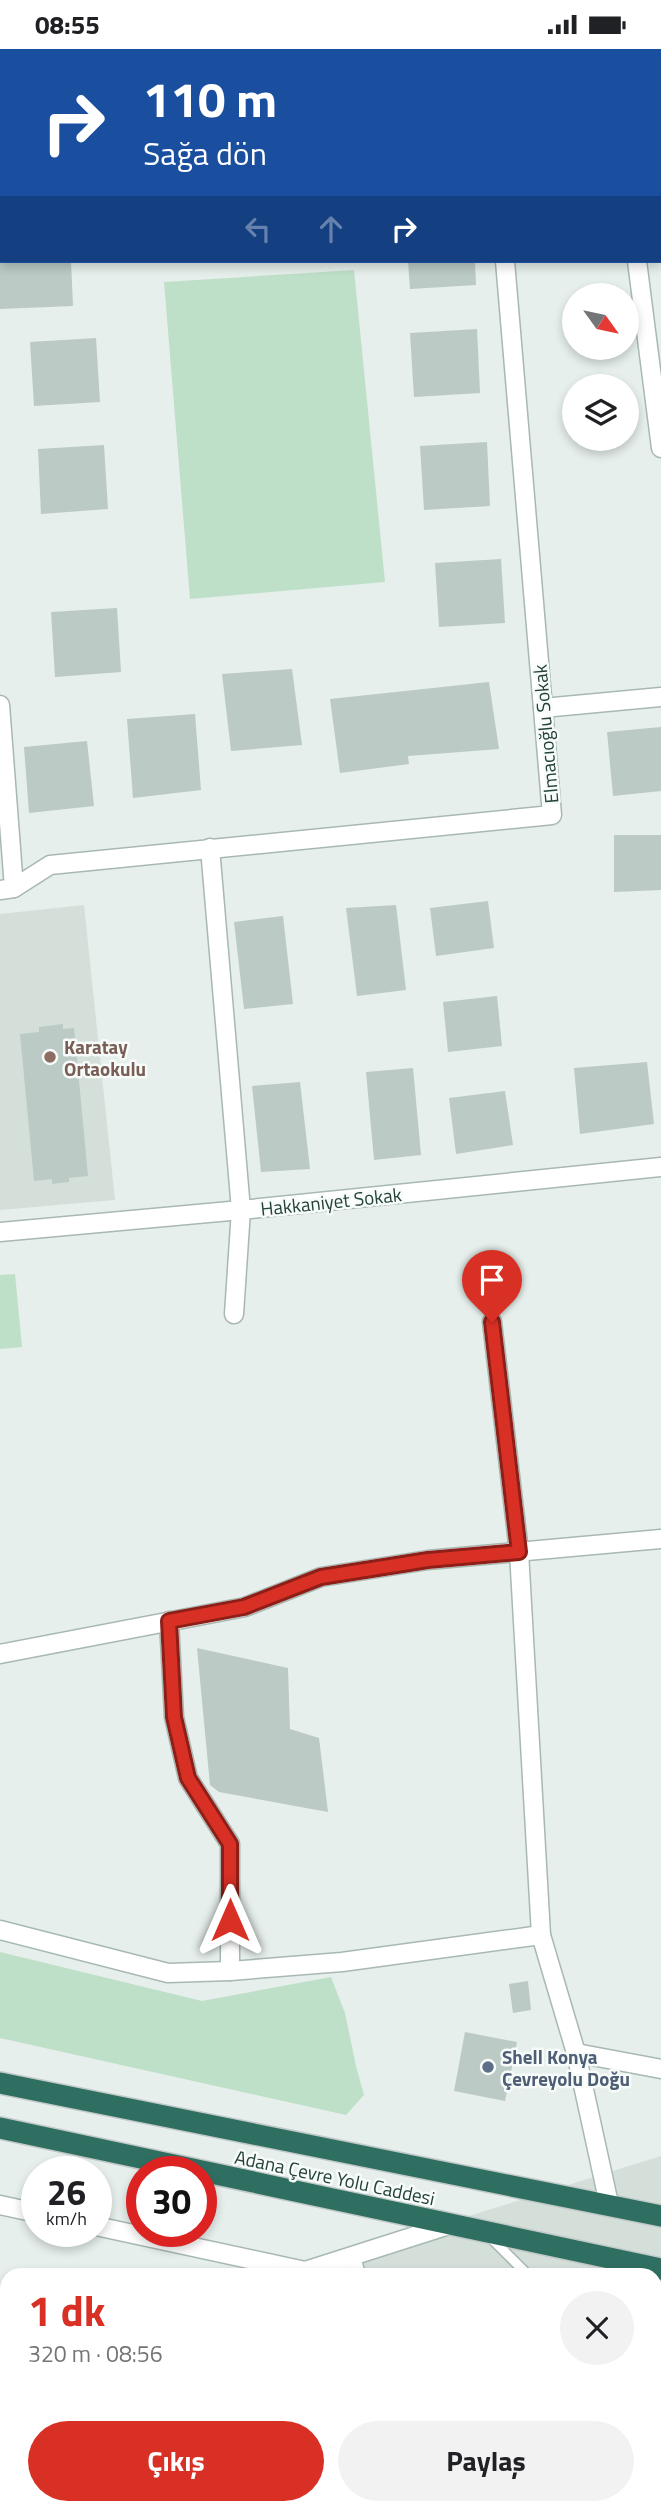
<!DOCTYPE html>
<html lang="tr">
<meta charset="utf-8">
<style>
body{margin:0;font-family:"Titillium Web",sans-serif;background:#f2f2f2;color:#202124;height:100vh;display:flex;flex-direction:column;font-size:26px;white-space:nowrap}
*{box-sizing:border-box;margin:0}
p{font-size:23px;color:#757577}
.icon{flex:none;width:38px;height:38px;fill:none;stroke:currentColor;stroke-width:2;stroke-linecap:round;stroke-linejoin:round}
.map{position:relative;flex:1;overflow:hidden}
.side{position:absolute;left:0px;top:2219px;width:662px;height:247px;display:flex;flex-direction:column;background:#fff;border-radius:21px 21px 0 0;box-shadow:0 4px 10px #0003}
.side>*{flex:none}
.banner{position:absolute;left:0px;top:0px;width:662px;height:214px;box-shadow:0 4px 10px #0003;background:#1a4fa0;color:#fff;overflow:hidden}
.needle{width:46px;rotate:123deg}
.fabs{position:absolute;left:562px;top:234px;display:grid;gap:14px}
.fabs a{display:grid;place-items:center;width:77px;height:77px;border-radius:50%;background:#fff;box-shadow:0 4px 10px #0003;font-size:35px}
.speed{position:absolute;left:21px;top:2107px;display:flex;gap:14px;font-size:35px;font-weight:700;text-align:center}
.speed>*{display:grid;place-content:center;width:91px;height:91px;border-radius:50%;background:#fff;box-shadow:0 4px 10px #0003;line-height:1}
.speed small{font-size:18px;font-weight:400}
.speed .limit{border:10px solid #d22;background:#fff;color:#111}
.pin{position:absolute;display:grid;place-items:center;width:60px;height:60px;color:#fff;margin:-72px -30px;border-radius:50% 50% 50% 0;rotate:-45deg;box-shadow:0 0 7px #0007}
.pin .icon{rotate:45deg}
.me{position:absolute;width:77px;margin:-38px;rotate:0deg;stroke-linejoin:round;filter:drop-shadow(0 0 5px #0008)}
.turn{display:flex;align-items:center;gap:24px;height:147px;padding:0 28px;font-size:32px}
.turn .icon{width:91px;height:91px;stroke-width:2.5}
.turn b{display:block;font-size:49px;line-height:60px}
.lanes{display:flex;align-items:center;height:66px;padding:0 28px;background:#0003;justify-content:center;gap:35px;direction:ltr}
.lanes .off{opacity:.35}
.round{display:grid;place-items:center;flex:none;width:74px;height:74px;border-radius:37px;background:#f2f2f2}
.head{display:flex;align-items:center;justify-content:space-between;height:119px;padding:0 28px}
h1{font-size:42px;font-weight:700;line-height:52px;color:#d93025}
.primary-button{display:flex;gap:14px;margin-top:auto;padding:14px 28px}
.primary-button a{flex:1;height:80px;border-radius:42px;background:#d93025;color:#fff;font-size:28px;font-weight:700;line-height:80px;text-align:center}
.primary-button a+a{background:#f2f2f2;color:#202124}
.status{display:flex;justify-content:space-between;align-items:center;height:49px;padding:0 35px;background:#fff;direction:ltr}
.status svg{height:19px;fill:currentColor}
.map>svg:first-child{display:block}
</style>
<div class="status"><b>08:55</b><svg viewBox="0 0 49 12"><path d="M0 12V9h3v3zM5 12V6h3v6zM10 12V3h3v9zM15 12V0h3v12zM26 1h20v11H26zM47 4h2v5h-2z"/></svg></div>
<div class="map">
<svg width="661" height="2465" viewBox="0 0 661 2465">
<rect width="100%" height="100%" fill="#e6efeb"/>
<g fill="#d4dfda">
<polygon points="84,856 115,1151 0,1161 0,865"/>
<polygon points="661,2107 661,2465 0,2465 0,2314 7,2312 7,2459 654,2459 654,2226 280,2226"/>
</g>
<g fill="#bfe0c8">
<polygon points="354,221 385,533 190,550 164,233"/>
<polygon points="15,1225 22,1298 0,1300 0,1226"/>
<polygon points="0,1903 202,1952 331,1928 345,1964 356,2017 364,2046 346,2066 0,1989"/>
</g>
<g fill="#bbcac4">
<polygon points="0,212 71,212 73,257 0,260"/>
<polygon points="408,212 475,212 476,236 410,240"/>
<polygon points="477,280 480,344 414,348 410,284"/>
<polygon points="96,289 100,353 34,357 30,293"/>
<polygon points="487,393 490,457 424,461 420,397"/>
<polygon points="104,396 108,460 41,465 38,400"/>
<polygon points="501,510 505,574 439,578 435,514"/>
<polygon points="117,559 121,623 55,628 51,563"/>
<polygon points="292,620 302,696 231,702 222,625"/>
<polygon points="489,633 499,700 408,707 409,715 340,724 330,650"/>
<polygon points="195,665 201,741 133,749 127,670"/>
<polygon points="661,678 661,742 613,747 607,683"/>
<polygon points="87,692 94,757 29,764 24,698"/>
<polygon points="614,786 661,786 661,841 614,843"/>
<polygon points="488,852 494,899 436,907 430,859"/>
<polygon points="396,856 406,941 357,947 346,859"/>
<polygon points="283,867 293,955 244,960 234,873"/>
<polygon points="497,947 502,997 448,1003 443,953"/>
<polygon points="63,975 63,980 74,979 88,1127 69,1129 69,1133 52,1135 52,1130 34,1132 20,985 39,983 39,978"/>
<polygon points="647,1013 654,1075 580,1085 574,1019"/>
<polygon points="413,1019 421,1106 374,1111 366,1023"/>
<polygon points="300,1033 310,1120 261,1123 252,1037"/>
<polygon points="505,1042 513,1096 456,1105 449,1049"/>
<polygon points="197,1599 288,1619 290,1680 319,1689 328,1763 219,1743 210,1736"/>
<polygon points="528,1932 531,1961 513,1964 509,1935"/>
<polygon points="465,1983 517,1993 505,2052 454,2042"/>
</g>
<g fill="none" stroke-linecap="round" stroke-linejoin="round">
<g stroke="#a8b8b2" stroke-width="12">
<g id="lane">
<polyline points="490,2188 528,2226"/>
<polyline points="654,2299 661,2300"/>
</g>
</g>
<g stroke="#a8b8b2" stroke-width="21">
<g id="street">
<polyline points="418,0 418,2"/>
<polyline points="574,0 575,2"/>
<polyline points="637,212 661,399"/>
<polyline points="0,656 14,839"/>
<polyline points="543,659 661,648"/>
<polyline points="210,799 241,1161 234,1265"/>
<polyline points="0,841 14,839 50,816 552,766 505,212"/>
<polyline points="0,1183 241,1161 661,1118"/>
<polyline points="492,1273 519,1503 541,1886 576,2004 609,2155"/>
<polyline points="169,1572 174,1668 188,1729 230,1795 230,1922"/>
<polyline points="0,1605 245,1558 321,1528 428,1511 661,1490"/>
<polyline points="0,1881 168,1924 230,1922 342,1913 541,1886"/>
<polyline points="576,2004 661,2020"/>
<polyline points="0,2156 37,2164"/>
<polyline points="96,2177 305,2222 449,2176"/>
<polyline points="351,2208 356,2226"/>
<polyline points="425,2459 427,2465"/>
</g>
</g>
<g stroke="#a4bbb3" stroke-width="24">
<g id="secondary">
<polyline points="88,2 131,2"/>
<polyline points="0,3 2,3"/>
<polyline points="0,41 2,41"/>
<polyline points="660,71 661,71"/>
<polyline points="660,103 661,103"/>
</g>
</g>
<g stroke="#c2cac8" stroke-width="24">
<g id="highway">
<polyline points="0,2034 661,2167"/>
<polyline points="0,2079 661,2220"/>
</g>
</g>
<use href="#lane" stroke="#fff" stroke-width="9"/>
<use href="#street" stroke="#fff" stroke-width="18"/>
<use href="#secondary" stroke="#fff" stroke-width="21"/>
<use href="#highway" stroke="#2f6f62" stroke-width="21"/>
</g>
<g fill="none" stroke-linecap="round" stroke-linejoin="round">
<g stroke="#8d1f18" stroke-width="18">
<polyline id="route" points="230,1871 230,1795 188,1729 174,1668 169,1572 244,1558 321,1528 428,1511 519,1503 492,1273"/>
</g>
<use href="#route" stroke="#d93025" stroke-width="12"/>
</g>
<circle fill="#8d6e63" stroke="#f7fbf9" stroke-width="2.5" cx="50" cy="1008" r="7"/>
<circle fill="#5c6f8a" stroke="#f7fbf9" stroke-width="2.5" cx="488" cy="2018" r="7"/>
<g text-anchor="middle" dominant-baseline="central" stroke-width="5" stroke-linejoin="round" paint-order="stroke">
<g font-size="19" fill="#24423a" stroke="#f7fbf9">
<text transform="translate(545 685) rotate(-95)">Elmacıoğlu Sokak</text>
<text transform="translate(331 1152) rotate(-6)">Hakkaniyet Sokak</text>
<text transform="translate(335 2128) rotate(12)">Adana Çevre Yolu Caddesi</text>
</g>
<g font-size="19" font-weight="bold" fill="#785e54" stroke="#f7fbf9" text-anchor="start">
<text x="64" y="997">Karatay<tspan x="64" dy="22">Ortaokulu</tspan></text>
</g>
<g font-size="19" font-weight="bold" fill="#4e5e75" stroke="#f7fbf9" text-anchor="start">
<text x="502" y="2007">Shell Konya<tspan x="502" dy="22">Çevreyolu Doğu</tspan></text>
</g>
</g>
</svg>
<div class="fabs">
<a><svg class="needle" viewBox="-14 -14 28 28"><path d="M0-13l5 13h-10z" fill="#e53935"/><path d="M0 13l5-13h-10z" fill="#757577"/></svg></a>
<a><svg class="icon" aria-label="layers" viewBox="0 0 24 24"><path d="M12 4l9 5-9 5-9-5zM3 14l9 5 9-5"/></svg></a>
</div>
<div class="speed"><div>26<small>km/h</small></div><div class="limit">30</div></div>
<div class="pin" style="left:492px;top:1273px;background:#d93025"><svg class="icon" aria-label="arrive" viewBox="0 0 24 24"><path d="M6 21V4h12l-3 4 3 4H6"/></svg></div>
<svg class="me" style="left:230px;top:1871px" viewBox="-20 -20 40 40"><path d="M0-17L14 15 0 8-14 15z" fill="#d93025" stroke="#fff" stroke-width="4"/></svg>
<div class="banner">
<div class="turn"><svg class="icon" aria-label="right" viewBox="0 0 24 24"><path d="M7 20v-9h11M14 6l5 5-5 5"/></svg><div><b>110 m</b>Sağa dön</div></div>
<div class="lanes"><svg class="icon off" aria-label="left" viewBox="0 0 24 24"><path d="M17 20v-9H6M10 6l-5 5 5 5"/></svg><svg class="icon off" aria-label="ahead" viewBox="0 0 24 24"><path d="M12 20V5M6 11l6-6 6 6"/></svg><svg class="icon" aria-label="right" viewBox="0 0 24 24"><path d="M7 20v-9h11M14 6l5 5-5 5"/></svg></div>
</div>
<section class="side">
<div class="head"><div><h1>1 dk</h1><p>320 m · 08:56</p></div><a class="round"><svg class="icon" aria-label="close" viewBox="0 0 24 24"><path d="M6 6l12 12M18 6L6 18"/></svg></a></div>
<div class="primary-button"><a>Çıkış</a><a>Paylaş</a></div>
</section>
</div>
